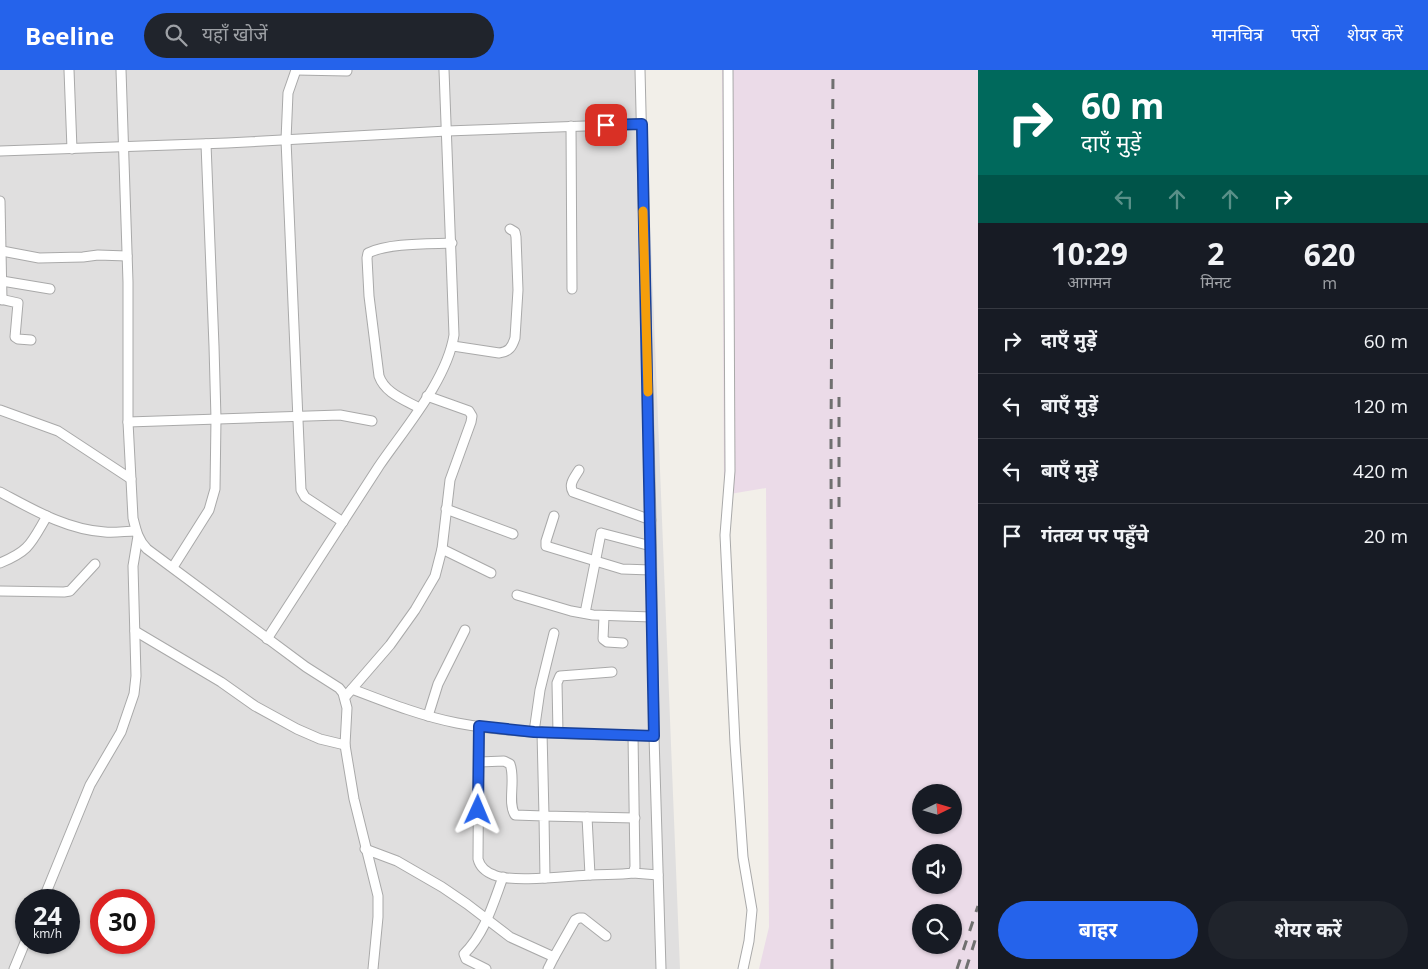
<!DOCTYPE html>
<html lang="hi">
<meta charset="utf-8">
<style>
body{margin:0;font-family:"Open Sans","Noto Sans Devanagari",sans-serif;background:#20242c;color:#f1f3f6;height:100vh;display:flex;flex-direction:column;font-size:19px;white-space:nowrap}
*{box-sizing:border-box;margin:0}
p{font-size:16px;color:#9ea1a6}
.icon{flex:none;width:28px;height:28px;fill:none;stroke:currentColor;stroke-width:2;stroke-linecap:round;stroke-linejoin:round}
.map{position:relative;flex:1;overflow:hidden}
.details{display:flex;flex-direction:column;background:#171b24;width:450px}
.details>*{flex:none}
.top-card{background:#00695c;color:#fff;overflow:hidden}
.needle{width:32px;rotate:85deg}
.controls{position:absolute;left:912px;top:714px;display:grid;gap:10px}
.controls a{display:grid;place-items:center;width:50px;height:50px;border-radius:50%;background:#171b24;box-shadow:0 1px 4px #0004;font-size:25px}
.speed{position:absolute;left:15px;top:819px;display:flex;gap:10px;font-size:25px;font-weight:700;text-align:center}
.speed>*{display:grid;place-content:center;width:65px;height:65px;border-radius:50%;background:#171b24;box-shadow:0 1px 4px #0004;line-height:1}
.speed small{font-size:12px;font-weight:400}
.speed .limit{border:8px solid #d22;background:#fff;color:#111}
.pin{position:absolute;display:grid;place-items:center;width:42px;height:42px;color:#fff;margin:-21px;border-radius:10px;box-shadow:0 2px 8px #0006}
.me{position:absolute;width:55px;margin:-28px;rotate:1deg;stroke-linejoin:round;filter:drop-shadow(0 0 4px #0008)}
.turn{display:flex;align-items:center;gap:18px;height:105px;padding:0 20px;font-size:22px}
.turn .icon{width:65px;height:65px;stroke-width:2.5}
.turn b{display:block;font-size:35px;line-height:42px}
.lanes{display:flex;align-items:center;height:48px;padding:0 20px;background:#0003;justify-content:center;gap:25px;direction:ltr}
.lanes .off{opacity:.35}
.eta{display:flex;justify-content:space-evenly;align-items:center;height:85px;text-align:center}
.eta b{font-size:30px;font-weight:700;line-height:35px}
.cta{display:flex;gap:10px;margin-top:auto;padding:10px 20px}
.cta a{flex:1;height:58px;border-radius:30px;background:#2563eb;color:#fff;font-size:20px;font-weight:700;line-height:58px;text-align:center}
.cta a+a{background:#20242c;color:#f1f3f6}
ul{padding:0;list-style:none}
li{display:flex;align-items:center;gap:15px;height:65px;padding:0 20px;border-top:1px solid #363941}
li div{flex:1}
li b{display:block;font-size:19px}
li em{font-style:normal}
header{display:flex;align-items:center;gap:30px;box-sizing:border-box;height:70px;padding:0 25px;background:#2563eb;color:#fff}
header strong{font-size:24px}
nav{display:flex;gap:28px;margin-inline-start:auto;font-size:18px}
.search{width:350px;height:45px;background:#20242c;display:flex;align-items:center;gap:12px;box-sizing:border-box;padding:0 18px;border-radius:28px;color:#9ea1a6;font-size:19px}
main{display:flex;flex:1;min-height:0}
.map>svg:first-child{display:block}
</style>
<header>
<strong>Beeline</strong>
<div class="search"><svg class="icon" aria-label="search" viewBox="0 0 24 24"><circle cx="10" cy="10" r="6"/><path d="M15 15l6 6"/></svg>यहाँ खोजें</div>
<nav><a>मानचित्र</a><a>परतें</a><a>शेयर करें</a></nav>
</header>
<main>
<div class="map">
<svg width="978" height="899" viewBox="0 0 978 899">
<rect width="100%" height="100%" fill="#f2efe9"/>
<path fill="#e0dfdf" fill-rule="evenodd" d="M0,0H644L680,899H0ZM26,830H69V872H26ZM101,830H144V872H101Z"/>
<path fill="#ebdbe8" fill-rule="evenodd" d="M722,0H978V899H759L769,857L766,418L724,425ZM921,722H954V755H921ZM921,782H954V815H921ZM921,842H954V875H921Z"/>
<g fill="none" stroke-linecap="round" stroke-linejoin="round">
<g stroke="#a9a9a9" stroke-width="11">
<g id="street">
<polyline points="69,0 72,79"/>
<path d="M121,0L128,212V352L133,448C136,460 138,470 147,479L306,597L339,618L343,623L347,638L345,675L354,729L378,826V847L373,899"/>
<polyline points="296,0 288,23 286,70 301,420 305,427 343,452"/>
<polyline points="296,0 347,1"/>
<polyline points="640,0 651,450 654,666 661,899"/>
<polyline points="728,0 730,401 725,465 735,673 743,787 752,840 749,871 743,899"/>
<polyline points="571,56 572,219"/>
<polyline points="0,81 227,73 447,61 641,54"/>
<polyline points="0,131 2,230"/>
<polyline points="2,181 39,188 83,187 98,185 127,186"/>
<polyline points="2,211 50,219"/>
<polyline points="0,229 18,233 15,267 18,269 31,270"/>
<path d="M453,276L499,283C509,282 512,277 515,268L518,220L516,167L515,162L510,159"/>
<path d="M419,338C403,329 385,323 379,306L369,226L367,188L368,183C389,173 428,174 452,173"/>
<polyline points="0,340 58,361 131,409"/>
<polyline points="128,352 340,345 372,351"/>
<path d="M579,400C575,407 568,414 573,422L651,450"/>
<path d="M0,422C32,439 67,460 105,462C115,463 126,461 136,461"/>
<polyline points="446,439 513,464"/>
<polyline points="554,446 546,471 546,476 622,499 651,500"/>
<polyline points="442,479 491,503"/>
<path d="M0,493C30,481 31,473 47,446"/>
<polyline points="173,497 209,440 215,419 216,349 214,276 206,74"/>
<polyline points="0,521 64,522 70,521 95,494"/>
<polyline points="517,525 571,541 593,545 652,547"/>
<polyline points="585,543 601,463 651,476"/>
<polyline points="604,546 603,569 607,572 623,573"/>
<polyline points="135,561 221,612 255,636 297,659 320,669 345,675"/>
<path d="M267,569C305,511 342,453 379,396C405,358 447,310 454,265L444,0"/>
<path d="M352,619C386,632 421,646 457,653C521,665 589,664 654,666"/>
<polyline points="345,627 390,575 415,540 435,506 442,479 450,410 471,352 472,346 469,341 427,326"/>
<polyline points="428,646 438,614 465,560"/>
<path d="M479,656L478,789C480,797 486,802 494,805C512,813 568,806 590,805C605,804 619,805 633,803L635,797L633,665"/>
<polyline points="534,662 540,620 554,563"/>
<polyline points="542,662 544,746 635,748"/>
<polyline points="558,663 557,613 560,606 612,602"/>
<path d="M479,692L504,691L510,694C516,710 507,732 515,745L544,746L545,808"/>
<polyline points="587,747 590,805"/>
<polyline points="365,779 397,791 442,817 467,834 510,867 554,887 575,850 579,848 583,848 606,866"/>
<polyline points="633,803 658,805"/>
<polyline points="43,830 90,715 121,662 134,624 136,606 133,496 138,466"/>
<polyline points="14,899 26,870"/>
<path d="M486,899L466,889L464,884C485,863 493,834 503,807"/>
<polyline points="548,899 554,887"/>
</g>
</g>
<use href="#street" stroke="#fff" stroke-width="9"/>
<g stroke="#707070" stroke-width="3" stroke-dasharray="10 10" stroke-linecap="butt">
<polyline points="839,437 839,322"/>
<polyline points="832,899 831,371 833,0"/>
<polyline points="957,899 978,836"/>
<polyline points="966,899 978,861"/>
</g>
</g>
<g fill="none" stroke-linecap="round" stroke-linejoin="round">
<g stroke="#184099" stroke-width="12">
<polyline id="route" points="478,740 479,656 534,662 654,666 642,54 606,55"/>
</g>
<use href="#route" stroke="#2563eb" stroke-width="9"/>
<polyline stroke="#f59e0b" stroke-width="9" points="643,141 648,322"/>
</g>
</svg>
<div class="controls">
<a><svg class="needle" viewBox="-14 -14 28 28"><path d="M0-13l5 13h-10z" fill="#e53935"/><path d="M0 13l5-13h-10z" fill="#9ea1a6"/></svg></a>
<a><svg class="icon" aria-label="sound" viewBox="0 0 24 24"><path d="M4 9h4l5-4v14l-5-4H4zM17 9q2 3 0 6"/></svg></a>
<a><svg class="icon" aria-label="search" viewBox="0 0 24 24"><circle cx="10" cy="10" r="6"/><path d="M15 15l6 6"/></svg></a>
</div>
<div class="speed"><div>24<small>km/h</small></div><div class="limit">30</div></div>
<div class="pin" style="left:606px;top:55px;background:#d93025"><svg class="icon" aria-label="arrive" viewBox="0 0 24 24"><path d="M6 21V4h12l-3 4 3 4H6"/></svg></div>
<svg class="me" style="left:478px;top:740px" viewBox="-20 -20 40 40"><path d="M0-17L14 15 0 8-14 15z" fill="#2563eb" stroke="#fff" stroke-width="4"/></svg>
</div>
<section class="details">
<div class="top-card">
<div class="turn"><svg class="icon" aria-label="right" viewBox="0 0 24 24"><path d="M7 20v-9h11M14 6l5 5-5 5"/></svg><div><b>60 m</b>दाएँ मुड़ें</div></div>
<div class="lanes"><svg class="icon off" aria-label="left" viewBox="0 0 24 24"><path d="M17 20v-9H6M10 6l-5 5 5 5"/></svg><svg class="icon off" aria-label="ahead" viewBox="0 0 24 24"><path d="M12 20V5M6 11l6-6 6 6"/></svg><svg class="icon off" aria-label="ahead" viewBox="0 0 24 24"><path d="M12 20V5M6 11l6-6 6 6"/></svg><svg class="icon" aria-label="right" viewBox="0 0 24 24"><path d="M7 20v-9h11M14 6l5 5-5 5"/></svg></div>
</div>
<div class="eta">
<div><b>10:29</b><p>आगमन</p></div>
<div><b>2</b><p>मिनट</p></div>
<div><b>620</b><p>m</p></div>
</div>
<ul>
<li><svg class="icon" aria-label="right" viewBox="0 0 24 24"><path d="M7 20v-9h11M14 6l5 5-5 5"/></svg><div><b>दाएँ मुड़ें</b></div><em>60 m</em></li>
<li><svg class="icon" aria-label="left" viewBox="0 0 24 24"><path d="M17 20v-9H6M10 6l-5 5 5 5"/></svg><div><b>बाएँ मुड़ें</b></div><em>120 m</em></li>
<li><svg class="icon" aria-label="left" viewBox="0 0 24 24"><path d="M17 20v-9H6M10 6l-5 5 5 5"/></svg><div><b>बाएँ मुड़ें</b></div><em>420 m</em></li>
<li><svg class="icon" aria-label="arrive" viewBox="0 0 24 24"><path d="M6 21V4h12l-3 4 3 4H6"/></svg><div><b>गंतव्य पर पहुँचे</b></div><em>20 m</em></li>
</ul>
<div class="cta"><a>बाहर</a><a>शेयर करें</a></div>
</section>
</main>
